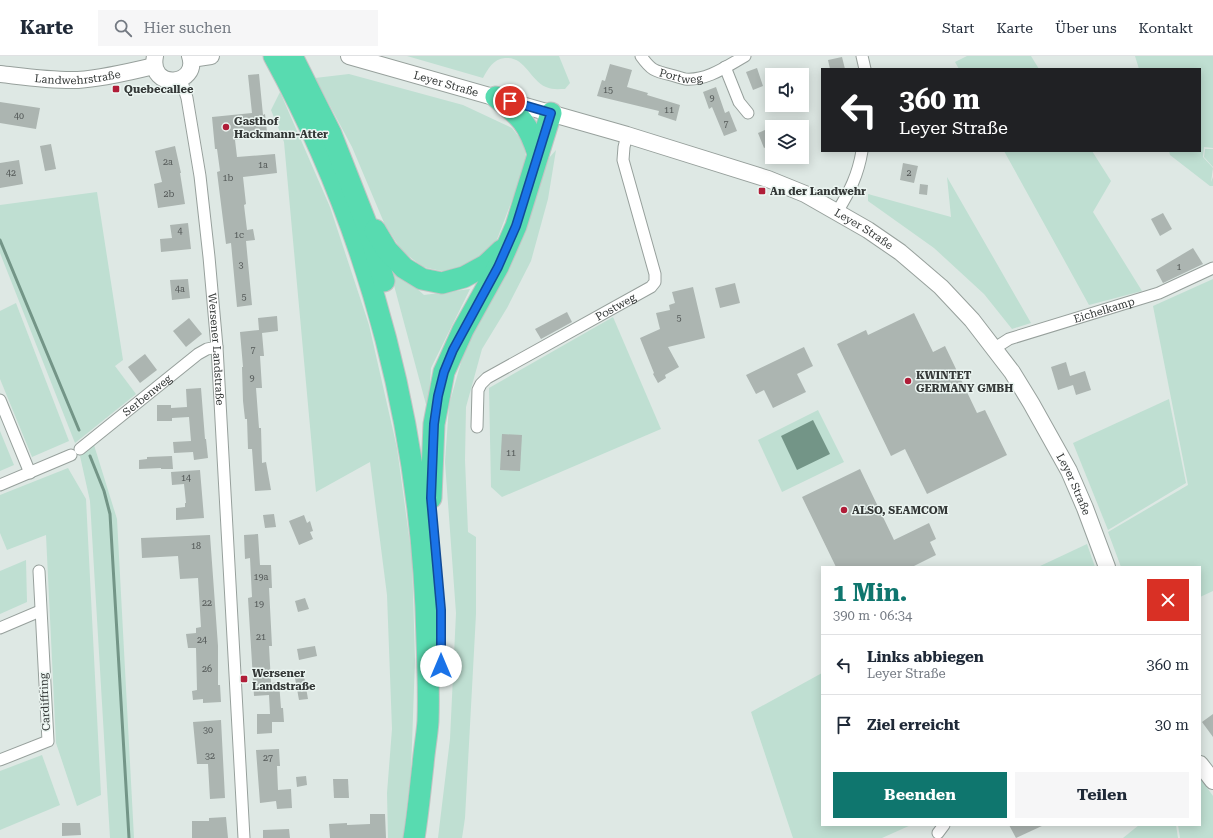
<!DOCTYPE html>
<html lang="de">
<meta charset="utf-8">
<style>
body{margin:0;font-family:"Roboto Serif",serif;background:#f6f6f7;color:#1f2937;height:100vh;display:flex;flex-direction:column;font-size:15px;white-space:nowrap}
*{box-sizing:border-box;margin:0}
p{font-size:13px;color:#747a83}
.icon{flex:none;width:22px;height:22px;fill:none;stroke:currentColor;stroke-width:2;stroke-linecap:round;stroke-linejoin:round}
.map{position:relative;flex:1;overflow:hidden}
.sheet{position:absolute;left:821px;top:510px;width:380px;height:260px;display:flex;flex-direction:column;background:#fff;border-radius:0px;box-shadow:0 2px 10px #0003}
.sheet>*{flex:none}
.guide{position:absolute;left:821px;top:12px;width:380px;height:84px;border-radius:0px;box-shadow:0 2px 10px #0003;background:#202124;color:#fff;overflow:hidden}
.fabs{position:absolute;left:765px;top:12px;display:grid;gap:8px}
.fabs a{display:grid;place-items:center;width:44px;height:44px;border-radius:0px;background:#fff;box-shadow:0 2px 10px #0003;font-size:20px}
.pin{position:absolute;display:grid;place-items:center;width:34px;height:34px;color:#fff;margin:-17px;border:2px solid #fff;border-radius:50%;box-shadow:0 1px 4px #0007}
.me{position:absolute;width:44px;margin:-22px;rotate:0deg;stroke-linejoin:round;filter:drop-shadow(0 0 3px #0008)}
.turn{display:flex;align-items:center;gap:14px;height:84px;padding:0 12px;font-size:18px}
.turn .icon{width:52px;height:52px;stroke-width:2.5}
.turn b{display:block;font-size:28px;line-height:34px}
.round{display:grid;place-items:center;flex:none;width:42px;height:42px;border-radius:0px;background:#f6f6f7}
.head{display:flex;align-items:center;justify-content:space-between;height:68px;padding:0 12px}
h1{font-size:24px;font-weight:700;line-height:30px;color:#0f766e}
.button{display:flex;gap:8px;margin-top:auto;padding:8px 12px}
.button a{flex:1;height:46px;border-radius:0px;background:#0f766e;color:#fff;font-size:16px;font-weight:700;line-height:46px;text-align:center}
.button a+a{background:#f6f6f7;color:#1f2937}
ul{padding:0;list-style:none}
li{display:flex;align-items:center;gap:12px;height:60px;padding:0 12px;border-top:1px solid #e0e1e3}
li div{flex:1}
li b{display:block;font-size:15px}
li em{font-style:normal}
header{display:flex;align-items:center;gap:24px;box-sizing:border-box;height:56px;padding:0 20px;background:#fff;border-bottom:1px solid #e0e1e3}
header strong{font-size:19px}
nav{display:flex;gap:22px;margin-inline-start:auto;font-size:14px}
.search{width:280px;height:36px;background:#f6f6f7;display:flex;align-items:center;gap:10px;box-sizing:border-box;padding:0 14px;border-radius:0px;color:#747a83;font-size:15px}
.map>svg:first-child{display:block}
</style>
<header>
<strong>Karte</strong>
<div class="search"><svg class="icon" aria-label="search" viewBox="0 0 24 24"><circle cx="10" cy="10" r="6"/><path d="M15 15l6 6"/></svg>Hier suchen</div>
<nav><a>Start</a><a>Karte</a><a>Über uns</a><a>Kontakt</a></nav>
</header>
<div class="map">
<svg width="1213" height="782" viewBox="0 0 1213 782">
<rect width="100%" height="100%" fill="#dee8e4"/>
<g fill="#bfdfd2">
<path d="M407,0H559L570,27L565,33C559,33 552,34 546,31C530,24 525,0 505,2C493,3 488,13 483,22Z"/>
<polygon points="967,0 1031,0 1039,13 959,13 955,6"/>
<polygon points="1135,0 1213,0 1213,92 1204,91 1203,101 1213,112 1211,126 1213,121 1213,130 1210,130 1170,99 1169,95 1200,95 1200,13 1139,13"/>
<polygon points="349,18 463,49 512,72 523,86 527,105 496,186 473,207 446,216 423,211 402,195 385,169 352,91 315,22"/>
<polygon points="280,36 330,151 369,269 397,392 412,502 415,604 411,715 403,782 388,782 387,737 392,673 387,539 370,406 316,436 284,86 271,54"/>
<polygon points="1205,93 1213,93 1213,111 1204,101"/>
<polygon points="556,94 548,143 531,205 507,252 482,293 466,351 465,404 468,476 476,481 476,558 465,762 462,782 438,782 450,683 456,557 445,406 449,349 465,292 509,214 549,102"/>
<polygon points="1004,95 1092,95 1111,125 1093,156 1142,235 1089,249"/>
<polygon points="947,121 1031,267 1012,273 984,238 934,192 868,145 868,138 951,161"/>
<polygon points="97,136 123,304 115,310 136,338 75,387 0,197 0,149"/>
<polygon points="388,207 424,239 470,233 431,312 428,356"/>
<polygon points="1213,223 1213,535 1200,541 1200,511 1121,511 1108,476 1188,429 1153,250"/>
<polygon points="16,247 69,385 32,401 0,323 0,255"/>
<polygon points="613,261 661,373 502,441 491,431 489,332"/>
<polygon points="1169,343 1186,427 1108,474 1073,387"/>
<polygon points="818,354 844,406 782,436 758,384"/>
<polygon points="0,375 14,409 0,415"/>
<polygon points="94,389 117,463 134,782 110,782 90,445 80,400"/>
<polygon points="68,412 86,443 101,739 77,750 56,687 46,479 7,494 0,477 0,439"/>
<polygon points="1087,488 1095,511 1038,511"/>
<polygon points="26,504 27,546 0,558 0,515"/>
<polygon points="822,617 822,769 911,769 882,782 793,782 751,656"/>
<polygon points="42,699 60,749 0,774 0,715"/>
<polygon points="1200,722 1213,740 1213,782 1180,782 1178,769 1200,769"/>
<polygon points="1139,769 1176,769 1178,782 1123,782"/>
</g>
<polygon fill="#739587" points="813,364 830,398 797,414 781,380"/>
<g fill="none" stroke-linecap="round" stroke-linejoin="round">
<g stroke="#739587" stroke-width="3">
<polyline points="0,184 79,374"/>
<polyline points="90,400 104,435 110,458 129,782"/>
</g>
</g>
<g fill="#acb5b1">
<polygon points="842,1 845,13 830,13 828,4"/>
<polygon points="610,8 632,14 627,31 648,37 647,39 680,49 676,65 658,59 659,55 597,40 602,24 605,25"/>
<polygon points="757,12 763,30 753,34 746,16"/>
<polygon points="259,18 263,59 265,58 267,76 264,77 264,81 235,84 237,101 275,98 277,117 243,121 246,148 244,149 247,174 253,173 255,184 246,185 252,249 237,251 231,187 226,188 217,116 220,115 217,93 215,93 212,61 252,57 248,19"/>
<polygon points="716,31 725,57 729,55 737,75 724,80 712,51 709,53 703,36"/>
<polygon points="0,46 40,52 36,73 0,67"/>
<polygon points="772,71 772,88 764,92 758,77"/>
<polygon points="51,88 56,113 45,115 40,90"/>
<polygon points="175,90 181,117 180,117 185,148 158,152 154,128 162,126 155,95"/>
<polygon points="19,104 23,128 0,132 0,107"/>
<polygon points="903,107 918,110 914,127 900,124"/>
<polygon points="920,128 928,129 927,139 919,138"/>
<polygon points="1163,157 1172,173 1160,180 1151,163"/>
<polygon points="188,167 191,193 161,196 160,183 172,182 170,169"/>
<polygon points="1193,192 1203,208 1163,227 1156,214"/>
<polygon points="188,223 190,242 172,244 170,224"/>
<polygon points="735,227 740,247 720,252 715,232"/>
<polygon points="693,231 705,282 668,291 679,311 665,319 666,322 658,327 653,318 654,317 640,282 660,273 656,257 670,254 669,249 675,247 672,236"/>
<polygon points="567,256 572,266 541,283 535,273"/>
<polygon points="914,257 933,296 945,290 977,357 985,354 1007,399 927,438 905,393 891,400 837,288 866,274 868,279"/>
<polygon points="277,260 278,275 262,277 264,300 260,300 262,332 256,332 259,372 261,372 262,407 266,406 271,434 255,435 252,393 248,393 247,363 245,363 243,345 242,311 243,311 240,276 259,274 258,262"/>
<polygon points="189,262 202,278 186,291 173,275"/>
<polygon points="804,291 813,310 797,318 806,336 773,352 764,334 756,338 746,319"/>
<polygon points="145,298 157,314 140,327 128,311"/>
<polygon points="1066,306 1070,320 1085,315 1091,334 1076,339 1073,329 1058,334 1051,311"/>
<polygon points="201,332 205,383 206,383 208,402 194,404 193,396 174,397 173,386 191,385 189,361 172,362 172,365 157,365 157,349 171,349 171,352 187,351 186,333"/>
<polygon points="502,378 522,379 520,415 500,414"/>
<polygon points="172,400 173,413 161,413 161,412 139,413 139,404 147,403 147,401"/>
<polygon points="860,413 894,484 929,467 936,483 930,486 936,499 912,511 836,511 802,441"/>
<polygon points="200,414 204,462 176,464 176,452 185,451 185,447 186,447 184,428 172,429 171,416"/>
<polygon points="274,458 276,471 265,472 263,459"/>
<polygon points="304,459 307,467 310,465 313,475 310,476 313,483 299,489 289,465"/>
<polygon points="258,478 260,509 271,509 272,532 269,532 272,590 269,590 271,627 279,626 281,652 283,652 284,666 272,666 272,677 257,678 257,658 270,658 269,639 254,640 248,542 252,541 250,502 245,503 244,479"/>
<polygon points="210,479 218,590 218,629 220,629 221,646 203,647 203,643 193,644 192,635 197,634 196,592 188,592 186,578 196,577 196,572 201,571 198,522 180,523 178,500 142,502 141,482"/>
<polygon points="305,542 309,553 298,556 295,545"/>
<polygon points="315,590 317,600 299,604 297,593"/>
<polygon points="304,620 308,643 299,644 295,622"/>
<polygon points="1213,658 1213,681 1202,666"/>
<polygon points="221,664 225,742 210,743 208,708 197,708 193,666"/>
<polygon points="279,693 280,710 277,710 278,734 291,733 292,752 277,753 276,745 260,747 256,694"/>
<polygon points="306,720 307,729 297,731 296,721"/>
<polygon points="333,723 348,723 349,742 334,742"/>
<polygon points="370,758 385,758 386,782 330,782 329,768 347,767 347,769 370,768"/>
<polygon points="226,761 228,782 192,782 192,765 209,765 209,762"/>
<polygon points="62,767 80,767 81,779 62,780"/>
<polygon points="1009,769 1044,769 1016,782"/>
<polygon points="289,773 290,782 263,782 263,774"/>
</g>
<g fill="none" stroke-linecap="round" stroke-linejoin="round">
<g stroke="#97a09c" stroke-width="13">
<g id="street">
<path id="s1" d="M641,0C651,14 654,15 671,19C675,20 681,22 685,23C707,25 727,10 745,0"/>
<polyline points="862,0 865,13"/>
<polyline points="725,11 739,46 748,57"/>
<path id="s2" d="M181,23L187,42L200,120L209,201L217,291L244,782"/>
<path d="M837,156C850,135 858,119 862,95"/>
<path id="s3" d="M995,292L1009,283L1159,237L1213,212"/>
<polyline points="0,344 30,417"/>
<path id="s4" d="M477,371L478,334L481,328L487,322L651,231L655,226V218L623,104L624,91L627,79"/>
<path id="s5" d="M80,393L198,298L207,293L217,291"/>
<polyline points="0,429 71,399"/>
<polyline points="0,572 40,555"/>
<polyline points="0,704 48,685 39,515"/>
<polyline points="938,777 944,769"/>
</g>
</g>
<g stroke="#97a09c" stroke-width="18">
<g id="secondary">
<path d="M155,0C148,35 200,30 190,0"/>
<path id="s6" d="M349,0L627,79L768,123L805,138L868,174L900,196L941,231L972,264L1012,316L1031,347L1069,415L1085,452L1107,511"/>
<polyline points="191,3 211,0"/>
<path id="s7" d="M0,18C26,21 52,25 78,24C104,22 129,16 154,10"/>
<polyline points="1200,708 1213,725"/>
</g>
</g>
<g stroke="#c2c3c3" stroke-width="23">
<g id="highway">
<path d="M274,0C372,179 423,380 427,584C428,611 429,638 428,665C427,680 424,695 423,709C420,734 418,758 414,782"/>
<polyline points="292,0 331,78 368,172 384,225"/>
<path d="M496,41C521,61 528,67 538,98"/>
<polyline points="375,174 387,194 404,212 422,223 442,227 464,221 486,209 502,194"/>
<polyline points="431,442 434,368 444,316 463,274 498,211 516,170 551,57"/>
</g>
</g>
<use href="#street" stroke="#fff" stroke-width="11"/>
<use href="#secondary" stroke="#fff" stroke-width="16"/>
<use href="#highway" stroke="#58dbb0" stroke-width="21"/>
</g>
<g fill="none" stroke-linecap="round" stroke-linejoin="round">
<g stroke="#114b97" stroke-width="10">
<polyline id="route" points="441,610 441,554 431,442 434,368 438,340 444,316 453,294 498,211 516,170 551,57 510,45"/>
</g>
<use href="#route" stroke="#1a73e8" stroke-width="7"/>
</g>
<g fill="#b01d38" stroke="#ebf5f1" stroke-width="1.5">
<rect x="112" y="29" width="8" height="8" rx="2"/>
<circle cx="226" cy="71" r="4"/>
<rect x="758" y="131" width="8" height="8" rx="2"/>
<circle cx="908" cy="325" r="4"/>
<circle cx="844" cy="454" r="4"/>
<rect x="240" y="619" width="8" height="8" rx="2"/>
</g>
<g text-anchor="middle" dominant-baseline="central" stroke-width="3" stroke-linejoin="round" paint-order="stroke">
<g font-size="9" fill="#525756">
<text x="608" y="34">15</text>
<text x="712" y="42">9</text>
<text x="669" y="54">11</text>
<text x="19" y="60">40</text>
<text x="726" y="68">7</text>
<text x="168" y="106">2a</text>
<text x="263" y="109">1a</text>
<text x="11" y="117">42</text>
<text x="909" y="117">2</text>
<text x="228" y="122">1b</text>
<text x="169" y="138">2b</text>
<text x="180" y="175">4</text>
<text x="239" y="179">1c</text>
<text x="241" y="209">3</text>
<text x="1179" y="211">1</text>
<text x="180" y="233">4a</text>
<text x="244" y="241">5</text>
<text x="679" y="262">5</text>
<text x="253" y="294">7</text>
<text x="252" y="322">9</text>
<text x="511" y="397">11</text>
<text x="186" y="422">14</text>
<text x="196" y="490">18</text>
<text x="261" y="521">19a</text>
<text x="207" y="547">22</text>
<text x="259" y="548">19</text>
<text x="261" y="581">21</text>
<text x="202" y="584">24</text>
<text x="207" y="613">26</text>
<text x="208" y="674">30</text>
<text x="210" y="700">32</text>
<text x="268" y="702">27</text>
</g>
<g font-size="11" fill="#343837" stroke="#ebf5f1">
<text stroke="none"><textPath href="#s1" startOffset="47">Portweg</textPath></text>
<text stroke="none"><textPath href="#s7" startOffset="78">Landwehrstraße</textPath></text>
<text stroke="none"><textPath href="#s6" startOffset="101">Leyer Straße</textPath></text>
<text stroke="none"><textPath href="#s6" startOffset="545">Leyer Straße</textPath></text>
<text stroke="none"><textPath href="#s4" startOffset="199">Postweg</textPath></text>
<text stroke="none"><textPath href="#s3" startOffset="116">Eichelkamp</textPath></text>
<text stroke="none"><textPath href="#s2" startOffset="273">Wersener Landstraße</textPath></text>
<text stroke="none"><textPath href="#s5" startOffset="86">Serbenweg</textPath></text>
<text stroke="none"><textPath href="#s6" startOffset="881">Leyer Straße</textPath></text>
<text transform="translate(45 646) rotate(-93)">Cardiffring</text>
</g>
<g font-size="11" font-weight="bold" fill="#343837" stroke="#ebf5f1" text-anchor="start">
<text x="124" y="33">Quebecallee</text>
<text x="234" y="65">Gasthof<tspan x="234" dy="13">Hackmann-Atter</tspan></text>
<text x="770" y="135">An der Landwehr</text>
<text x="916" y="319">KWINTET<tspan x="916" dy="13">GERMANY GMBH</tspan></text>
<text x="852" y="454">ALSO, SEAMCOM</text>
<text x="252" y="617">Wersener<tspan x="252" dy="13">Landstraße</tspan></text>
</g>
</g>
</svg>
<div class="fabs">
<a><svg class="icon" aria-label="sound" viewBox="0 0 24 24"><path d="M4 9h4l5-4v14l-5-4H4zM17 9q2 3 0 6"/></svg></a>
<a><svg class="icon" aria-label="layers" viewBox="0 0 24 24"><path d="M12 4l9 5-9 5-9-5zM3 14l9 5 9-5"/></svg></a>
</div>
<div class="pin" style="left:510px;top:45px;background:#d93025"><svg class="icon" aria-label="arrive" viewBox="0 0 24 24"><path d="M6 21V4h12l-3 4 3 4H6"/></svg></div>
<svg class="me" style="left:441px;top:610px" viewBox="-20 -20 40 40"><circle r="19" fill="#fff"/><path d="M0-13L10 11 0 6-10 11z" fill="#1a73e8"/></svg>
<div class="guide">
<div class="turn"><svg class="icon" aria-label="left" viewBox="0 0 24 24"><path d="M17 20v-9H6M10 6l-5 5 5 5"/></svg><div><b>360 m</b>Leyer Straße</div></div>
</div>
<section class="sheet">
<div class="head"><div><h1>1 Min.</h1><p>390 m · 06:34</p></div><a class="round" style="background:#d93025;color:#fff"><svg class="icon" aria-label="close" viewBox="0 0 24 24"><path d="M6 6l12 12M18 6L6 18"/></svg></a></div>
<ul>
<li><svg class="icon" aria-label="left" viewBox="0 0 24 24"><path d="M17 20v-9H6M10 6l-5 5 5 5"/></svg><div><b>Links abbiegen</b><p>Leyer Straße</p></div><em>360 m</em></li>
<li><svg class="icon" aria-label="arrive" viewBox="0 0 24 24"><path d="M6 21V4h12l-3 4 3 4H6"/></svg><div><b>Ziel erreicht</b></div><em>30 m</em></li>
</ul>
<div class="button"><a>Beenden</a><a>Teilen</a></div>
</section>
</div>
